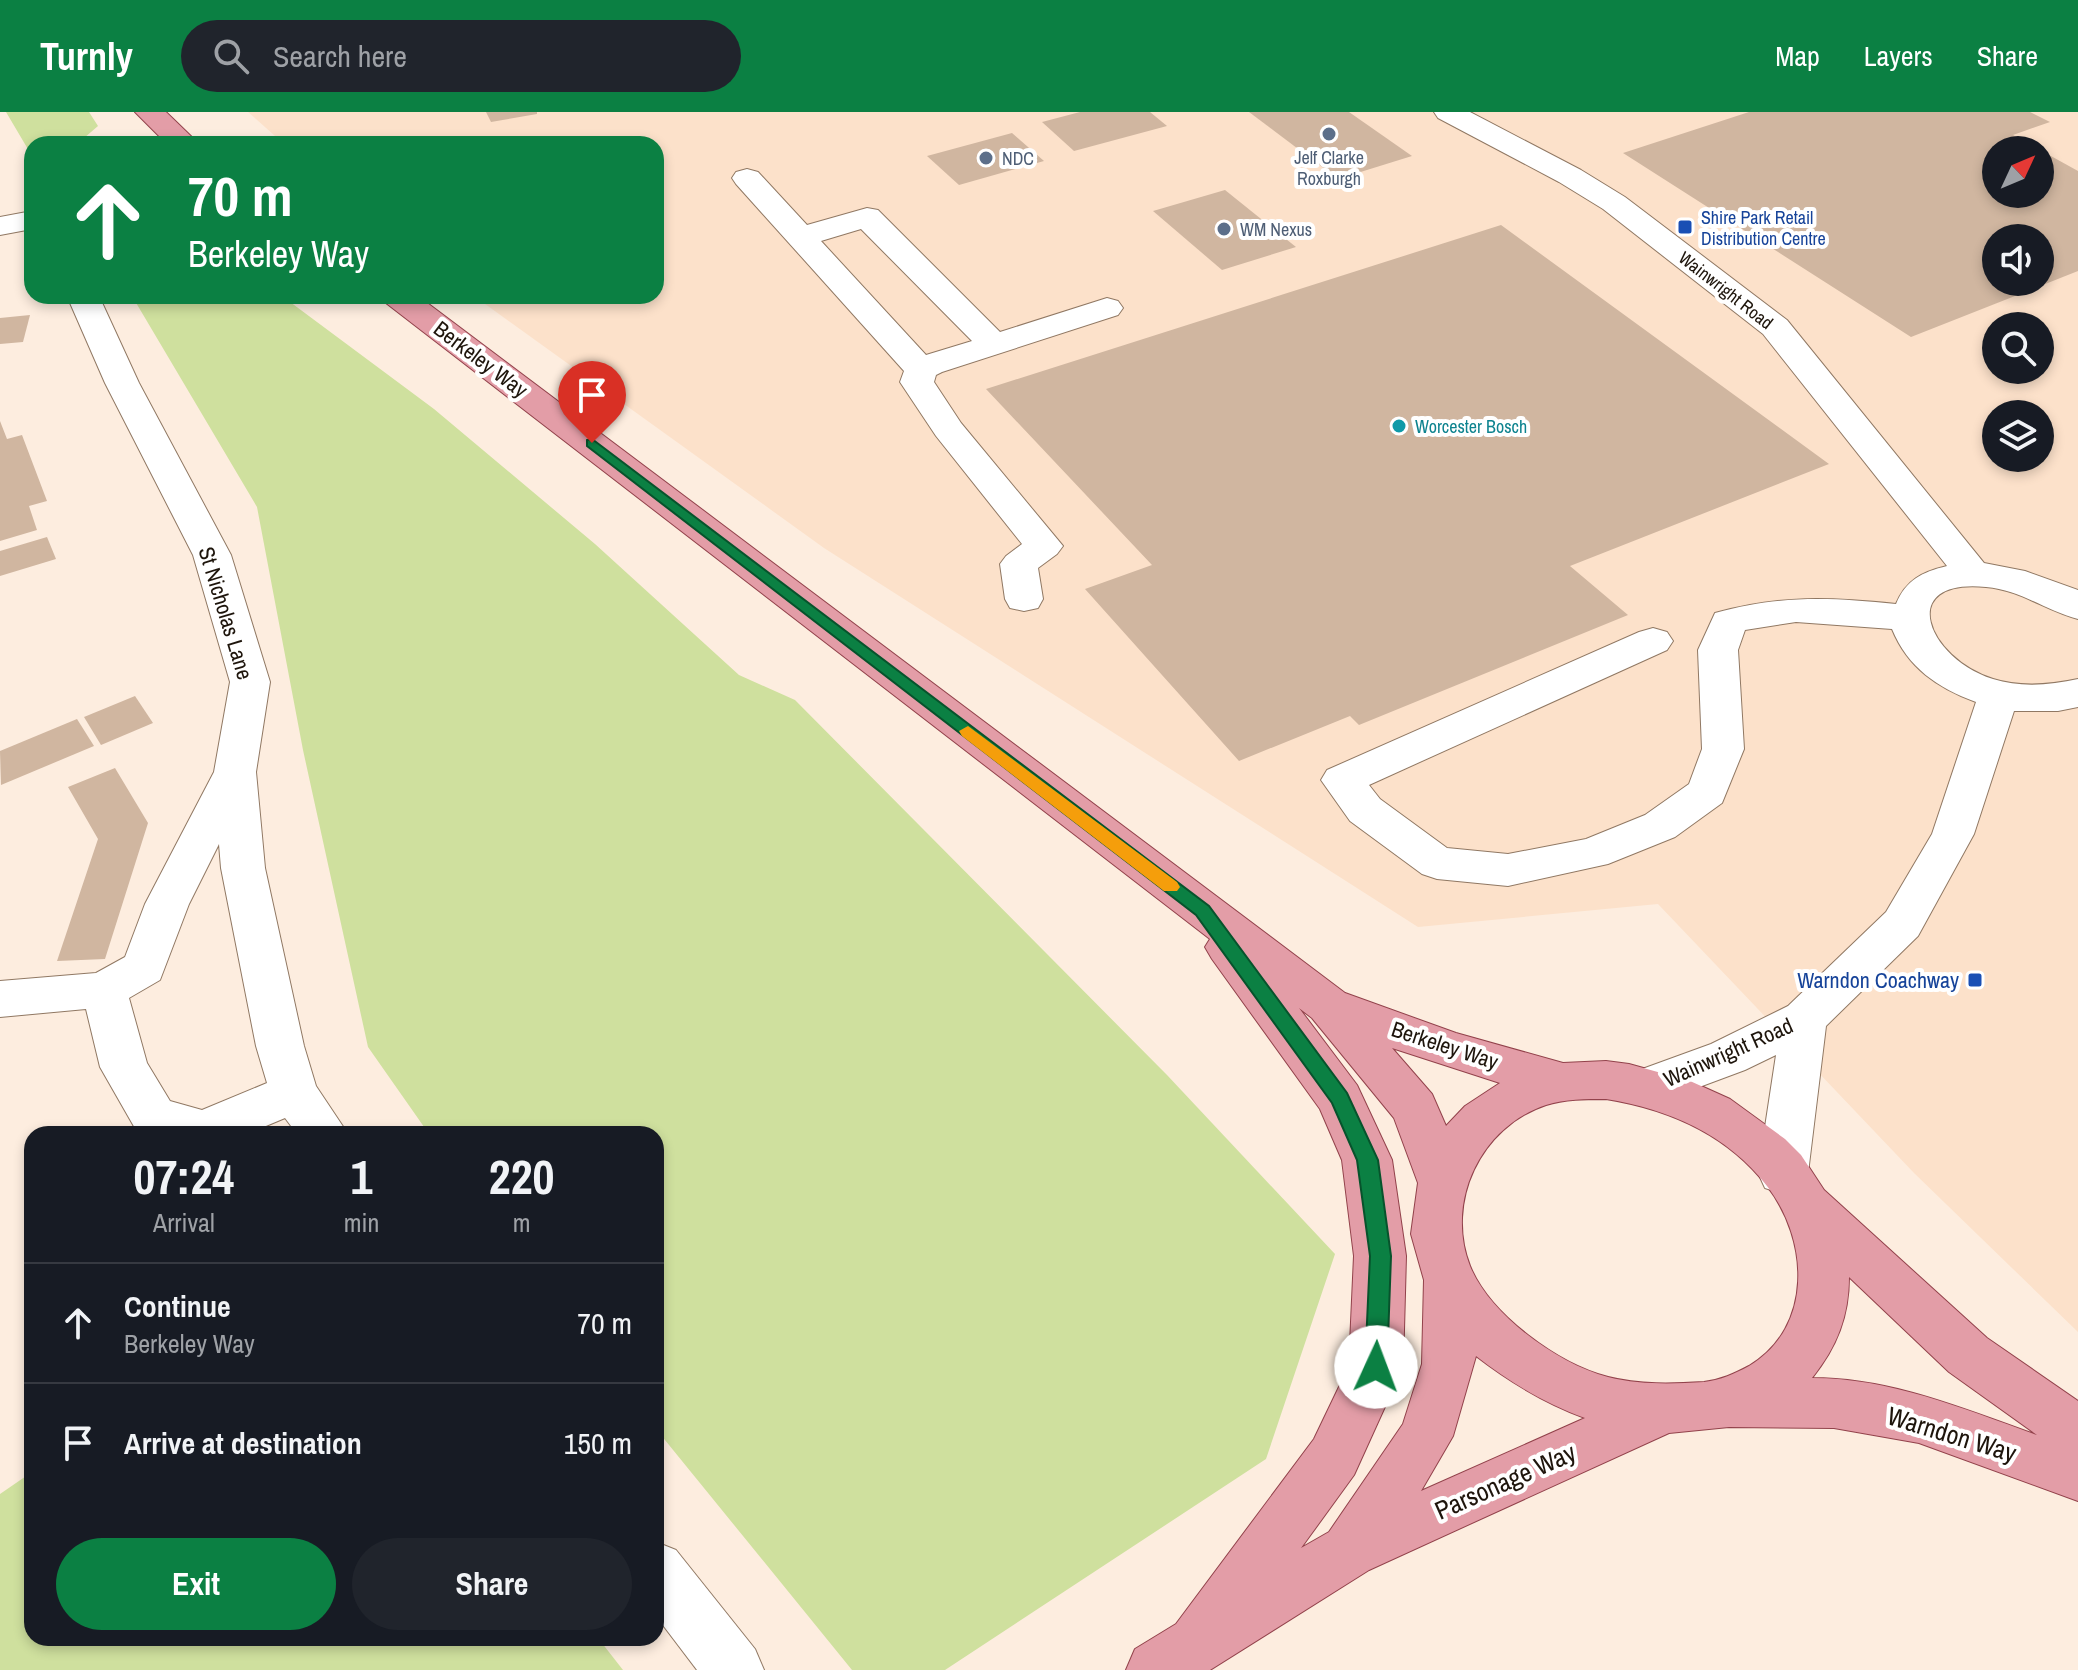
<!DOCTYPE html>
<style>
body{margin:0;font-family:"Archivo Narrow",sans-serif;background:#20242c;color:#f1f3f6;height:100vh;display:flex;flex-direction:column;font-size:30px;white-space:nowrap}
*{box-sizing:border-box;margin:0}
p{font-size:26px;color:#9ea1a6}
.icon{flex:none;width:44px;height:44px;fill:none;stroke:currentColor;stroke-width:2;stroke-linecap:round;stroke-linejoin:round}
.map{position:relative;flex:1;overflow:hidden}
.drawer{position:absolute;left:24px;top:1014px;width:640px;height:520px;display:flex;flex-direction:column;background:#171b24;border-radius:24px;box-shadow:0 4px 12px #0003}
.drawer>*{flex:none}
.banner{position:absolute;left:24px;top:24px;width:640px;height:168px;border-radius:24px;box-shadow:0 4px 12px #0003;background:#0b8043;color:#fff;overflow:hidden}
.needle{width:52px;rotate:46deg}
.fabs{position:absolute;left:1982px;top:24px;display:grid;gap:16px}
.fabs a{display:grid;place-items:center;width:72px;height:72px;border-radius:50%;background:#171b24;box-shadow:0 4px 12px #0003;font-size:40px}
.pin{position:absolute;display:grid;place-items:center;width:68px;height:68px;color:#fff;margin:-82px -34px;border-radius:50% 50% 50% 0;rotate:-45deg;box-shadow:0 0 8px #0007}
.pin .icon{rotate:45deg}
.me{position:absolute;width:88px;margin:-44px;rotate:2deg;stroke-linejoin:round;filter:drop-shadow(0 0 6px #0008)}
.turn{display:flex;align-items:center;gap:28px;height:168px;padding:0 32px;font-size:36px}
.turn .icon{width:104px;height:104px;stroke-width:2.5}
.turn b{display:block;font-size:56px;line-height:68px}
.eta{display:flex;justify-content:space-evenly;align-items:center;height:136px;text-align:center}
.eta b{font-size:48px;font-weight:700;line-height:56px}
.action{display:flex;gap:16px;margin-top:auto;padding:16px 32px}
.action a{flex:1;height:92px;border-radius:48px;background:#0b8043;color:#fff;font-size:32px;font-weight:700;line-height:92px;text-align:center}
.action a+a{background:#20242c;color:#f1f3f6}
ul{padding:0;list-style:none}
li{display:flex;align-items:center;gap:24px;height:120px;padding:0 32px;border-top:2px solid #363941}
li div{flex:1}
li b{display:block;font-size:30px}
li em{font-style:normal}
header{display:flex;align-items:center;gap:48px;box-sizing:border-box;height:112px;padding:0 40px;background:#0b8043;color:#fff}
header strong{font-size:38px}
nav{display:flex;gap:44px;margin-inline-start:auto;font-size:28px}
.search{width:560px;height:72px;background:#20242c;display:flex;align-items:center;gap:20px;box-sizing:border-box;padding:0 28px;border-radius:44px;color:#9ea1a6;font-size:30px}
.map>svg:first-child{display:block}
</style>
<header>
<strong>Turnly</strong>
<div class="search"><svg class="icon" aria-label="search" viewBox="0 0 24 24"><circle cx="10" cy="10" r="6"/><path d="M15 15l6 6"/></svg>Search here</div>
<nav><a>Map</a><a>Layers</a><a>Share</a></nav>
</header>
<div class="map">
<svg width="2078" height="1558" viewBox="0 0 2078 1558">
<rect width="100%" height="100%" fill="#fdeddf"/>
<path fill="#fce1ca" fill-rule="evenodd" d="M248,0H2078V1220L1914,1061L1658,792L1418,815L824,436L474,184H656V32H284ZM1996,38H2040V82H1996ZM1996,126H2040V170H1996ZM1996,214H2040V258H1996ZM1996,302H2040V346H1996Z"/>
<g fill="#cfe09e">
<polygon points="6,0 89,0 98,14 77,32 32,32 32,44"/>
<polygon points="132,184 282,184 434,297 595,432 739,563 795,588 1167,963 1335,1142 1266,1347 945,1558 852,1558 656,1317 656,1022 429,1022 368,935 303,638 257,395"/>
<polygon points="32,1360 32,1526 598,1526 623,1558 0,1558 0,1382"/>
</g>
<g fill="#d0b6a0" fill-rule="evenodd">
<polygon points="486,0 537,0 537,2 491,10"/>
<polygon points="1080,0 1150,0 1167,14 1074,39 1042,10"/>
<polygon points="1249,0 1349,0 1412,44 1338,67"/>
<path d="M1749,0H2030L2050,10L2013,23L2040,38H1996V82H2040V38L2078,59V159L1911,225L1623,41ZM1996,126H2040V170H1996Z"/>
<polygon points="1012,21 1044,49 959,73 927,44"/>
<polygon points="1225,78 1296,135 1222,158 1153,99"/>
<polygon points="1501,113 1829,352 1570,454 1628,503 1359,613 1350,604 1239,649 1085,477 1152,453 986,277"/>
<polygon points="30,203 23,230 0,232 0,206"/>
<polygon points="0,309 7,327 22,323 47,389 29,394 37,418 0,429"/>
<polygon points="47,425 56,447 0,464 0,439"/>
<polygon points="135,584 153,611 101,633 84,605"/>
<polygon points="77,607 94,634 1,673 0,639"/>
<polygon points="115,656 148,711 105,847 57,849 98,727 68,675"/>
</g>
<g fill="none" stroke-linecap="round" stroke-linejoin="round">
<g stroke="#907863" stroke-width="2">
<g id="minor">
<path d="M1434,0H1470L1581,58L1625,85L1787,208L1984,451L2025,459L2078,478V507C2046,499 2021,478 1986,475C1895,466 1927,546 1993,567C2021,576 2050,573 2078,567V595L2058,599H2014L1974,722L1918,824L1826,914L1808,1061L1801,1076L1783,1082L1765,1076L1758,1061L1776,943L1745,958L1651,993L1634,988L1627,974L1634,960L1711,932L1788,894L1886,800L1932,722L1976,590C1938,576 1908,556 1892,517L1796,510L1745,518L1738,538L1744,637L1722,691L1675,725L1608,752L1508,774L1437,767L1422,762L1350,709L1321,668L1327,658L1639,520L1653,516L1667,520L1673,529L1667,538L1369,673L1380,687L1447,736L1508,742L1586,727L1645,703L1689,672L1702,637L1698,538L1715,501C1780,483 1830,485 1896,492C1906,468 1922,460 1947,454L1763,222L1603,97L1559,70L1438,6Z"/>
<path d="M747,57L758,60L807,113L867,96L878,98L1000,220L1107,186L1118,189L1123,196L1118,203L942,260L936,263L934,270L961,311L1063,434L1057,442L1038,456L1043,487L1038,496L1024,499L1010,496L1005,487L1000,452L1006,444L1022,432L936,324L900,270L904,259L736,72L732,66L736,60ZM861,117L972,229L926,243L821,129Z"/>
<polygon points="32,99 32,117 0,123 0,105"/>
<path d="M67,184H99L139,271L231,443L270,570L256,660L265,756L304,934L316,974L348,1022H297L285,1006L247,1022H148L136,1018L100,955L86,897L0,905V869L96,861L125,845L145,792L214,660L230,570L193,443L105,271ZM219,732L221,756L256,934L267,971L202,998L170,989L147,951L129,886L160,868L189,792Z"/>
<polygon points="656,1430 676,1438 755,1537 764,1558 697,1558 656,1504"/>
</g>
</g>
<g stroke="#92424b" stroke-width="2">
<g id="major">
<polygon points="135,0 166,0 199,32 167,32"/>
<path d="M381,184H418L1345,881L1456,921L1563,951L1606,949L1629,952L1690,969L1730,987L1785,1027L1801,1043L1824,1078L1987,1226L2078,1289V1389L1919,1331L1834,1316L1729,1315L1669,1321L1369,1458L1210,1558H1126L1135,1537L1176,1512L1314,1327L1349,1254L1354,1144L1342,1048L1320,997L1212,847L1205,835L1210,827L386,191ZM1299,896L1312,906L1394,1006L1418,1071L1411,1122L1424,1168L1422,1252L1403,1312L1329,1420L1301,1436L1354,1363L1403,1255L1406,1144L1392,1048L1357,973ZM1392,936L1500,971L1465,994L1446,1014L1432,982ZM1606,987C1668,997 1727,1022 1767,1074C1809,1128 1814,1215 1749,1254C1734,1262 1721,1268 1704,1270C1672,1272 1640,1273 1608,1265C1558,1252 1490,1203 1470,1154C1445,1090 1480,1015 1546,993C1565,987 1586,987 1606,987ZM1849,1165L1949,1260L2037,1323C1964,1297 1891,1266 1812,1266C1837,1235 1849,1204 1849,1165ZM1476,1244C1511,1271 1544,1291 1585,1306L1421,1379L1453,1324Z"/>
</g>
</g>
<use href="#minor" fill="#fff" fill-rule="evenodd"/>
<use href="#major" fill="#e39da7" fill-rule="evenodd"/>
</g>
<polygon fill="#0b8043" stroke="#07532c" stroke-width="2" points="592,327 1209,794 1347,981 1378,1048 1391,1144 1387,1255 1384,1262 1376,1265 1368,1262 1365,1255 1370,1144 1357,1048 1332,991 1196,803 587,334 587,328"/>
<polygon fill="#f59e0b" points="968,614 1177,770 1180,775 1177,779 1164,779 962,624 959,619"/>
<g fill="#5c6f8a" stroke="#fff" stroke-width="3">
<circle cx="1329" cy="22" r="8"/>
<circle cx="986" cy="46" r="8"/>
<circle cx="1224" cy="117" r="8"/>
</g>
<g fill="#1a4fb4" stroke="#fff" stroke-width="3">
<rect x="1677" y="107" width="16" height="16" rx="4"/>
<rect x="1967" y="860" width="16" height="16" rx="4"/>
</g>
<circle fill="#0f9aa8" stroke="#fff" stroke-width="3" cx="1399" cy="314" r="8"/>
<g text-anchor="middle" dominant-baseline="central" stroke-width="8" stroke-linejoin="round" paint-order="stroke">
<g font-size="18" fill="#4e5e75" stroke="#fff" text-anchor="start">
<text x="1329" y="45" text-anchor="middle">Jelf Clarke<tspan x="1329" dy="21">Roxburgh</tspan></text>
<text x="1002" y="46">NDC</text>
<text x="1240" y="117">WM Nexus</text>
</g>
<g font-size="18" fill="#164399" stroke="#fff" text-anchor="start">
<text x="1701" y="105">Shire Park Retail<tspan x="1701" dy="21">Distribution Centre</tspan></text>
</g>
<g font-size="18" fill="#1e150c" stroke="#fff">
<text transform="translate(1726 178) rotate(38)">Wainwright Road</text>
</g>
<g font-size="18" fill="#0d838f" stroke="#fff" text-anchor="start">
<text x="1415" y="314">Worcester Bosch</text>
</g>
<g font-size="22" fill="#1e150c" stroke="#fff">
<text transform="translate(481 247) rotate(37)">Berkeley Way</text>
<text transform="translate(226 501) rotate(73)">St Nicholas Lane</text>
<text transform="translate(1445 933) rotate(18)">Berkeley Way</text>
<text transform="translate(1728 940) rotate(-24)">Wainwright Road</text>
</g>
<g font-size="22" fill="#164399" stroke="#fff" text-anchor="end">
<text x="1959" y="868">Warndon Coachway</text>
</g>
<g font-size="26" fill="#1e150c" stroke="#fff">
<text transform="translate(1952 1322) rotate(17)">Warndon Way</text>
<text transform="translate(1505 1369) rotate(-24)">Parsonage Way</text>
</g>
</g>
</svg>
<div class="fabs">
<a><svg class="needle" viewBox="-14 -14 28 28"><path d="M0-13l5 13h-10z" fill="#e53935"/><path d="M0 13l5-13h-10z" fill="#9ea1a6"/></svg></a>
<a><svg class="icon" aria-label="sound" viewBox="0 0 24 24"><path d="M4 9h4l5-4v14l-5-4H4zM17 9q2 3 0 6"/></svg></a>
<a><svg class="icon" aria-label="search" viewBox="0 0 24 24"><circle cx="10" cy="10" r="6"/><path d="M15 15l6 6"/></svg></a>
<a><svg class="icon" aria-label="layers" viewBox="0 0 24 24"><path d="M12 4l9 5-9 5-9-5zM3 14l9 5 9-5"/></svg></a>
</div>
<div class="pin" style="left:592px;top:331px;background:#d93025"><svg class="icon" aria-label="arrive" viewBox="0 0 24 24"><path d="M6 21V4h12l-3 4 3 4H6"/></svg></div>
<svg class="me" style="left:1376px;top:1255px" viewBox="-20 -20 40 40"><circle r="19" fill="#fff"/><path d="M0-13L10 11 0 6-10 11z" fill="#0b8043"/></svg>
<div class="banner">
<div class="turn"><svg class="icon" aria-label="ahead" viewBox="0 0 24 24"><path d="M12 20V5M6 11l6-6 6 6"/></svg><div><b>70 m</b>Berkeley Way</div></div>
</div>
<section class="drawer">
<div class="eta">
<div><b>07:24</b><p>Arrival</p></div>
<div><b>1</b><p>min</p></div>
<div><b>220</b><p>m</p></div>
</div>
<ul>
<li><svg class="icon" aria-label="ahead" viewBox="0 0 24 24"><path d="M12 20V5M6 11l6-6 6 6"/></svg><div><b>Continue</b><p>Berkeley Way</p></div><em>70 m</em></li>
<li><svg class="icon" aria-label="arrive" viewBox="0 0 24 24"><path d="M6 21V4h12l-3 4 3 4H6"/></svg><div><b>Arrive at destination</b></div><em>150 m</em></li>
</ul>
<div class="action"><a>Exit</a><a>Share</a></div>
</section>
</div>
